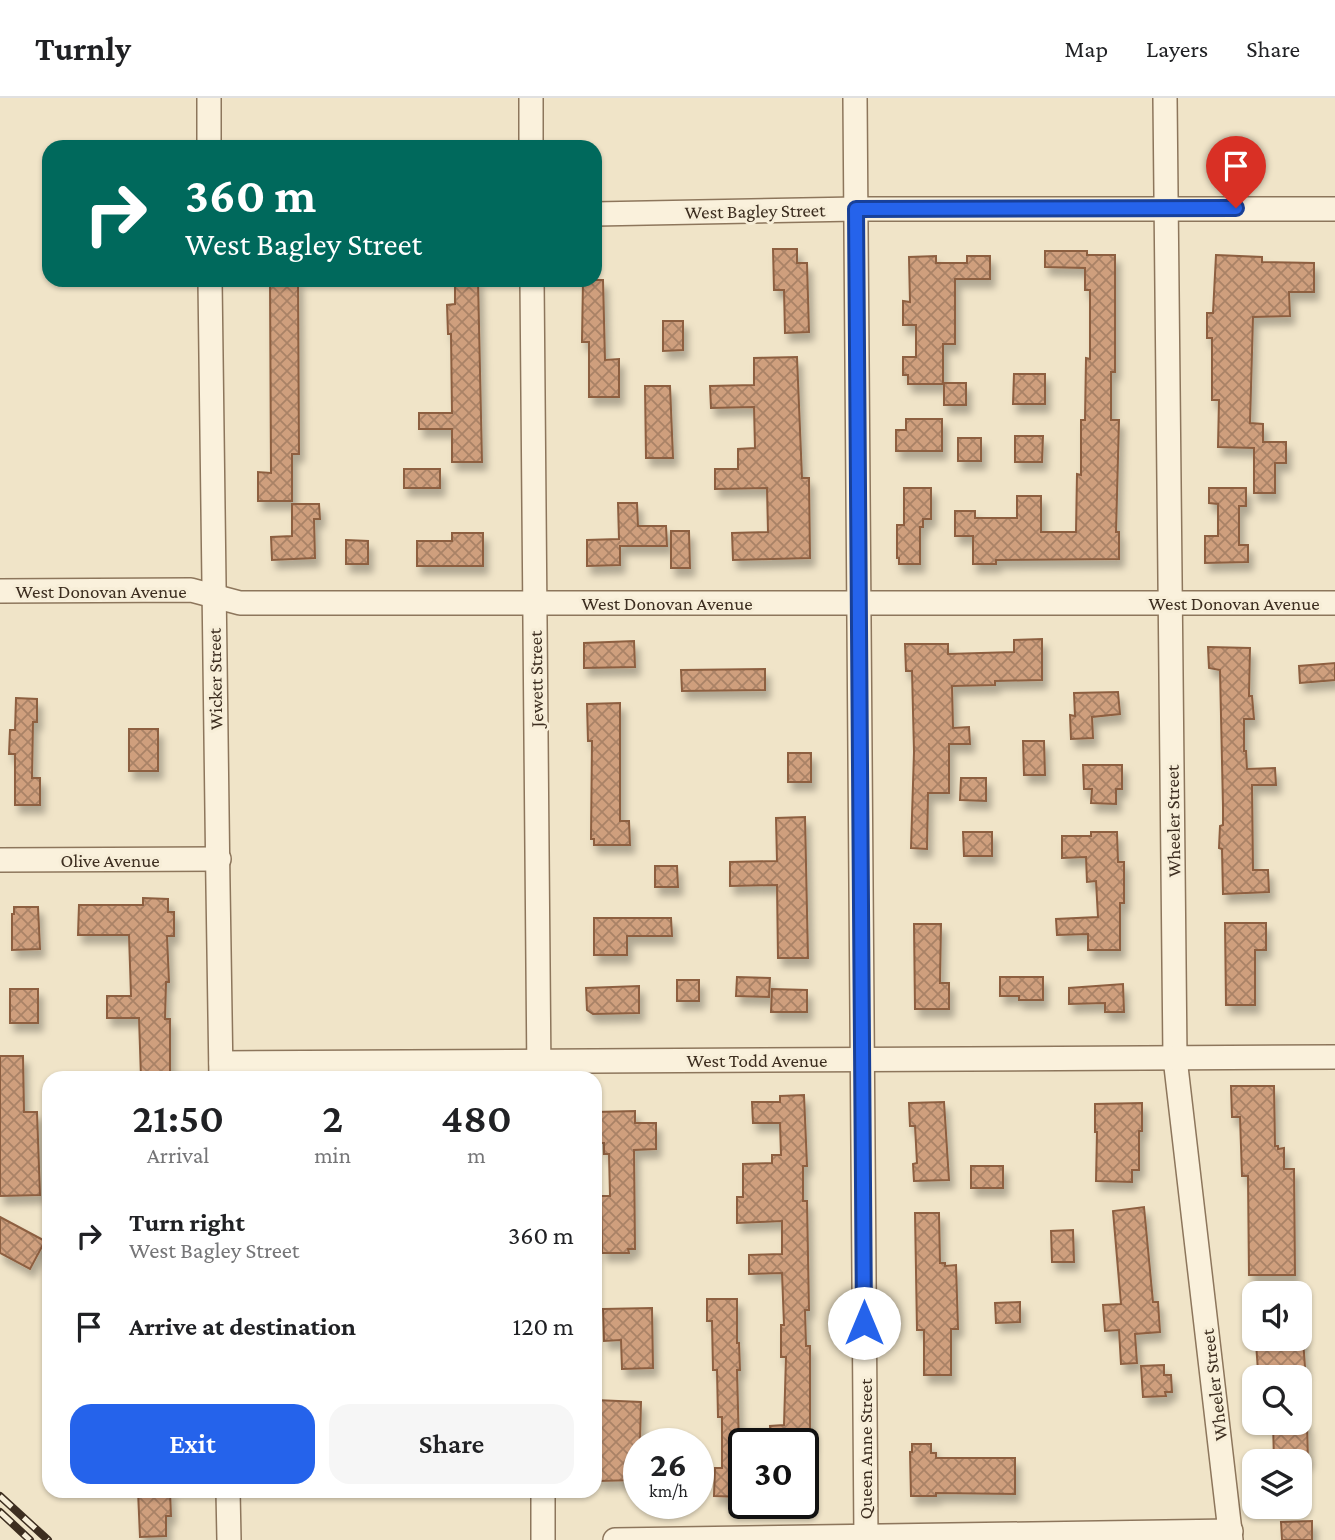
<!DOCTYPE html>
<style>
body{margin:0;font-family:"Crimson Pro",serif;background:#f6f6f6;color:#202124;height:100vh;display:flex;flex-direction:column;font-size:26px;white-space:nowrap}
*{box-sizing:border-box;margin:0}
p{font-size:23px;color:#757577}
.icon{flex:none;width:38px;height:38px;fill:none;stroke:currentColor;stroke-width:2;stroke-linecap:round;stroke-linejoin:round}
.map{position:relative;flex:1;overflow:hidden}
.details{position:absolute;left:42px;top:973px;width:560px;height:427px;display:flex;flex-direction:column;background:#fff;border-radius:21px;box-shadow:0 2px 5px #0004}
.details>*{flex:none}
.guide{position:absolute;left:42px;top:42px;width:560px;height:147px;border-radius:21px;box-shadow:0 2px 5px #0004;background:#00695c;color:#fff;overflow:hidden}
.fabs{position:absolute;left:1242px;top:1183px;display:grid;gap:14px}
.fabs a{display:grid;place-items:center;width:70px;height:70px;border-radius:14px;background:#fff;box-shadow:0 2px 5px #0004;font-size:35px}
.speed{position:absolute;left:623px;top:1330px;display:flex;gap:14px;font-size:35px;font-weight:700;text-align:center}
.speed>*{display:grid;place-content:center;width:91px;height:91px;border-radius:50%;background:#fff;box-shadow:0 2px 5px #0004;line-height:1}
.speed small{font-size:18px;font-weight:400}
.speed .limit{border:4px solid #111;border-radius:10px;background:#fff;color:#111}
.pin{position:absolute;display:grid;place-items:center;width:60px;height:60px;color:#fff;margin:-72px -30px;border-radius:50% 50% 50% 0;rotate:-45deg;box-shadow:0 0 7px #0007}
.pin .icon{rotate:45deg}
.me{position:absolute;width:77px;margin:-38px;rotate:0deg;stroke-linejoin:round;filter:drop-shadow(0 0 5px #0008)}
.turn{display:flex;align-items:center;gap:24px;height:147px;padding:0 28px;font-size:32px}
.turn .icon{width:91px;height:91px;stroke-width:2.5}
.turn b{display:block;font-size:49px;line-height:60px}
.eta{display:flex;justify-content:space-evenly;align-items:center;height:119px;text-align:center}
.eta b{font-size:42px;font-weight:600;line-height:49px}
.button{display:flex;gap:14px;margin-top:auto;padding:14px 28px}
.button a{flex:1;height:80px;border-radius:21px;background:#2563eb;color:#fff;font-size:28px;font-weight:600;line-height:80px;text-align:center}
.button a+a{background:#f6f6f6;color:#202124}
ul{padding:0;list-style:none}
li{display:flex;align-items:center;gap:21px;height:91px;padding:0 28px}
li div{flex:1}
li b{display:block;font-size:26px}
li em{font-style:normal}
header{display:flex;align-items:center;gap:42px;box-sizing:border-box;height:98px;padding:0 35px;background:#fff;border-bottom:2px solid #e0e0e0}
header strong{font-size:33px}
nav{display:flex;gap:38px;margin-inline-start:auto;font-size:24px}
.map>svg:first-child{display:block}
</style>
<header>
<strong>Turnly</strong>
<nav><a>Map</a><a>Layers</a><a>Share</a></nav>
</header>
<div class="map">
<svg width="1335" height="1442" viewBox="0 0 1335 1442">
<defs>
<pattern id="building-cross-hatch" width="8" height="8" patternUnits="userSpaceOnUse" patternTransform="scale(1.75)"><rect width="8" height="8" fill="#cf9f7d"/><path d="M0 0l8 8M0 8l8-8" fill="none" stroke="#a98266"/></pattern>
<filter id="shadow"><feDropShadow dx="4.5" dy="8" stdDeviation="3.5" flood-color="#0004"/></filter>
</defs>
<rect width="100%" height="100%" fill="#f0e4c8"/>
<g fill="url(#building-cross-hatch)" stroke="#8d5f41" stroke-width="2" filter="url(#shadow)">
<polygon points="773,151 797,151 797,165 807,165 809,234 785,235 784,192 774,192"/>
<polygon points="1045,153 1087,153 1087,157 1115,157 1115,274 1111,274 1111,322 1119,322 1116,434 1119,434 1119,461 996,462 996,466 973,466 973,438 955,438 955,413 975,413 975,420 1017,420 1017,398 1041,398 1041,434 1076,434 1077,376 1081,377 1081,322 1085,322 1086,260 1090,261 1090,192 1085,192 1085,170 1045,169"/>
<polygon points="1216,157 1262,159 1262,164 1314,165 1314,194 1289,194 1290,218 1253,219 1250,325 1263,326 1263,344 1286,344 1286,365 1275,365 1275,395 1254,395 1254,350 1218,349 1219,302 1212,302 1212,240 1207,240 1207,215 1213,215"/>
<polygon points="936,158 936,165 967,165 967,158 990,158 990,181 955,181 955,246 943,246 943,286 908,286 908,277 903,277 903,259 916,259 916,227 903,227 903,203 910,204 909,159"/>
<polygon points="270,182 298,182 299,356 292,356 292,403 258,403 258,374 271,375"/>
<polygon points="455,182 478,182 482,364 452,364 452,331 419,331 419,315 452,315 451,236 448,236 447,207 455,206"/>
<polygon points="583,182 603,182 605,262 619,261 619,299 589,299 589,244 582,244"/>
<polygon points="663,223 683,223 683,252 663,253"/>
<polygon points="797,259 802,380 809,380 810,460 733,462 732,435 768,434 767,390 715,391 715,371 738,371 738,351 755,350 754,309 711,310 710,288 754,287 754,260"/>
<polygon points="1014,276 1045,276 1045,306 1013,306"/>
<rect x="944" y="285" width="22" height="22"/>
<polygon points="645,288 670,288 673,360 646,360"/>
<polygon points="906,321 942,321 942,353 896,353 896,332 906,332"/>
<polygon points="1015,338 1043,338 1042,364 1015,364"/>
<rect x="958" y="340" width="23" height="23"/>
<rect x="404" y="371" width="36" height="19"/>
<polygon points="904,390 931,390 931,421 923,421 923,429 920,429 920,466 899,466 899,460 897,460 897,427 904,427"/>
<polygon points="1209,390 1246,390 1246,408 1239,408 1239,447 1248,447 1248,464 1205,465 1205,438 1218,438 1218,406 1209,405"/>
<polygon points="618,405 637,405 638,428 666,428 667,448 620,448 620,467 587,468 587,442 619,441"/>
<polygon points="292,406 319,406 320,421 314,421 315,460 272,462 271,439 292,438"/>
<polygon points="671,433 689,433 690,470 671,470"/>
<polygon points="452,435 483,435 483,468 417,468 417,443 452,443"/>
<polygon points="346,442 368,443 368,466 346,466"/>
<polygon points="1042,541 1042,582 995,583 995,587 952,588 953,630 969,629 970,646 949,646 949,695 928,695 927,751 911,750 914,654 912,573 906,573 905,546 948,546 948,556 1014,554 1014,542"/>
<polygon points="634,543 635,569 584,570 584,545"/>
<polygon points="1208,549 1250,550 1249,598 1252,598 1254,621 1244,621 1244,653 1246,653 1247,671 1275,670 1276,687 1252,687 1253,772 1268,772 1269,794 1223,796 1222,751 1219,750 1220,728 1223,727 1223,709 1220,572 1209,570"/>
<polygon points="1335,565 1335,582 1300,585 1299,568"/>
<polygon points="765,571 765,592 682,593 681,572"/>
<polygon points="1118,594 1120,616 1092,619 1093,640 1071,641 1070,617 1075,618 1074,595"/>
<polygon points="16,600 37,601 37,624 33,624 32,680 40,680 40,707 15,707 15,656 9,656 10,632 15,632"/>
<polygon points="620,605 620,723 629,723 630,747 594,747 594,741 591,741 592,643 588,643 587,606"/>
<rect x="129" y="631" width="29" height="42"/>
<polygon points="1023,643 1044,643 1045,677 1024,677"/>
<rect x="788" y="655" width="23" height="29"/>
<polygon points="1083,667 1122,667 1122,691 1116,691 1116,706 1091,705 1092,691 1084,691"/>
<polygon points="961,680 986,680 986,703 960,702"/>
<polygon points="805,719 808,860 778,860 777,787 730,788 730,764 777,763 776,720"/>
<polygon points="963,734 992,734 992,758 964,758"/>
<polygon points="1091,734 1117,734 1118,764 1124,764 1124,805 1120,805 1120,852 1088,852 1088,836 1057,837 1056,821 1098,819 1096,783 1087,784 1086,759 1062,760 1062,738 1091,738"/>
<polygon points="655,768 677,768 678,789 655,789"/>
<polygon points="143,800 168,801 168,814 174,814 174,838 167,838 169,884 166,884 165,921 170,921 170,980 141,980 139,920 107,920 107,898 131,898 129,837 78,837 79,807 143,807"/>
<polygon points="14,809 38,809 40,851 12,852 12,816 14,816"/>
<polygon points="594,820 671,820 672,838 627,838 627,857 594,857"/>
<polygon points="1225,825 1266,825 1266,852 1255,852 1255,907 1226,907"/>
<polygon points="914,826 941,826 940,885 949,885 949,911 915,911"/>
<polygon points="737,879 770,880 769,899 736,898"/>
<polygon points="1000,879 1043,879 1043,902 1019,902 1019,898 1000,898"/>
<rect x="677" y="882" width="22" height="21"/>
<polygon points="1123,886 1124,914 1105,914 1105,905 1069,906 1069,890"/>
<polygon points="639,888 639,915 593,916 587,912 586,890"/>
<rect x="10" y="891" width="28" height="34"/>
<polygon points="772,891 807,892 807,914 771,914"/>
<polygon points="0,958 23,958 24,1014 37,1014 40,1097 0,1098"/>
<polygon points="1231,988 1274,988 1275,1048 1278,1048 1278,1051 1284,1050 1284,1071 1294,1071 1295,1177 1249,1177 1248,1078 1242,1078 1240,1019 1232,1019"/>
<polygon points="804,997 807,1068 803,1068 803,1103 807,1103 809,1212 805,1212 806,1248 810,1248 810,1346 771,1346 770,1328 784,1327 786,1259 781,1259 781,1227 784,1227 782,1175 749,1176 749,1157 782,1156 782,1123 737,1125 737,1099 743,1099 743,1066 772,1065 772,1057 781,1057 780,1025 753,1025 752,1004 780,1004 780,998"/>
<polygon points="944,1004 949,1082 914,1083 913,1066 917,1065 915,1028 910,1028 909,1005"/>
<polygon points="1142,1005 1142,1033 1139,1033 1139,1072 1132,1072 1132,1084 1096,1083 1097,1034 1095,1034 1095,1006"/>
<polygon points="635,1013 635,1025 656,1025 656,1051 634,1052 635,1151 628,1151 629,1155 602,1155 601,1098 610,1098 609,1056 604,1056 604,1045 595,1045 595,1014"/>
<rect x="971" y="1068" width="32" height="22"/>
<polygon points="1144,1109 1153,1204 1158,1204 1160,1234 1135,1236 1137,1265 1121,1266 1119,1232 1105,1233 1103,1207 1121,1206 1113,1113"/>
<polygon points="915,1115 939,1115 940,1165 945,1165 945,1168 956,1167 958,1231 951,1231 951,1277 924,1277 924,1232 917,1232"/>
<polygon points="0,1119 45,1143 30,1171 0,1155"/>
<polygon points="1073,1132 1074,1164 1052,1164 1051,1133"/>
<polygon points="707,1201 737,1201 737,1245 739,1245 740,1272 737,1272 739,1348 744,1348 744,1399 714,1398 715,1370 722,1370 722,1319 718,1319 717,1272 713,1272 712,1223 707,1223"/>
<polygon points="1020,1204 1020,1224 996,1225 995,1205"/>
<polygon points="652,1210 653,1270 622,1271 621,1242 604,1243 603,1211"/>
<polygon points="1303,1241 1305,1269 1258,1273 1256,1245"/>
<polygon points="1164,1267 1164,1277 1171,1277 1172,1294 1165,1294 1166,1298 1143,1299 1141,1268"/>
<polygon points="595,1302 641,1304 639,1382 598,1383"/>
<polygon points="1273,1325 1307,1325 1308,1363 1274,1363"/>
<polygon points="912,1346 931,1346 931,1355 936,1355 936,1360 1015,1360 1015,1396 936,1395 936,1398 911,1398 910,1354 912,1354"/>
<polygon points="138,1393 170,1393 171,1418 166,1418 166,1438 140,1439"/>
<polygon points="1312,1423 1312,1442 1282,1442 1281,1424"/>
</g>
<g fill="none" stroke-linecap="round" stroke-linejoin="round">
<g stroke="#8d765c" stroke-width="26">
<g id="minor">
<polyline points="209,0 209,49"/>
<polyline points="531,0 531,49"/>
<polyline points="855,0 866,1442"/>
<polyline points="1165,0 1175,960 1231,1442"/>
<polyline points="595,116 856,111 1335,111"/>
<path d="M210,182C212,448 217,714 221,980"/>
<polyline points="532,182 539,980"/>
<polyline points="0,493 191,492 240,505 1335,505"/>
<polyline points="0,762 219,761"/>
<polyline points="221,965 1335,959"/>
<polyline points="228,1393 229,1442"/>
<polyline points="543,1393 543,1442"/>
<polyline points="615,1442 1231,1433"/>
</g>
</g>
<use href="#minor" stroke="#faf1dc" stroke-width="23"/>
<g stroke="#3d2e20" stroke-width="8">
<g id="rail">
<polyline points="0,1398 48,1442"/>
<polyline points="0,1414 30,1442"/>
</g>
</g>
<use href="#rail" stroke="#f7eed8" stroke-width="5" stroke-dasharray="16" stroke-linecap="butt"/>
</g>
<g fill="none" stroke-linecap="round" stroke-linejoin="round">
<g stroke="#184099" stroke-width="18">
<polyline id="route" points="864,1225 856,111 1236,110"/>
</g>
<use href="#route" stroke="#2563eb" stroke-width="12"/>
</g>
<g text-anchor="middle" dominant-baseline="central" stroke-width="6" stroke-linejoin="round" paint-order="stroke">
<g font-size="19" fill="#3d2e20" stroke="#f7eed8">
<text transform="translate(755 113) rotate(-1)">West Bagley Street</text>
<text x="101" y="493">West Donovan Avenue</text>
<text x="667" y="505">West Donovan Avenue</text>
<text x="1234" y="505">West Donovan Avenue</text>
<text transform="translate(215 581) rotate(-91)">Wicker Street</text>
<text transform="translate(536 581) rotate(-91)">Jewett Street</text>
<text transform="translate(1173 723) rotate(-91)">Wheeler Street</text>
<text x="110" y="762">Olive Avenue</text>
<text x="757" y="962">West Todd Avenue</text>
<text transform="translate(1214 1287) rotate(-97)">Wheeler Street</text>
<text transform="translate(865 1351) rotate(-90)">Queen Anne Street</text>
</g>
</g>
</svg>
<div class="fabs">
<a><svg class="icon" aria-label="sound" viewBox="0 0 24 24"><path d="M4 9h4l5-4v14l-5-4H4zM17 9q2 3 0 6"/></svg></a>
<a><svg class="icon" aria-label="search" viewBox="0 0 24 24"><circle cx="10" cy="10" r="6"/><path d="M15 15l6 6"/></svg></a>
<a><svg class="icon" aria-label="layers" viewBox="0 0 24 24"><path d="M12 4l9 5-9 5-9-5zM3 14l9 5 9-5"/></svg></a>
</div>
<div class="speed"><div>26<small>km/h</small></div><div class="limit">30</div></div>
<div class="pin" style="left:1236px;top:110px;background:#d93025"><svg class="icon" aria-label="arrive" viewBox="0 0 24 24"><path d="M6 21V4h12l-3 4 3 4H6"/></svg></div>
<svg class="me" style="left:864px;top:1225px" viewBox="-20 -20 40 40"><circle r="19" fill="#fff"/><path d="M0-13L10 11 0 6-10 11z" fill="#2563eb"/></svg>
<div class="guide">
<div class="turn"><svg class="icon" aria-label="right" viewBox="0 0 24 24"><path d="M7 20v-9h11M14 6l5 5-5 5"/></svg><div><b>360 m</b>West Bagley Street</div></div>
</div>
<section class="details">
<div class="eta">
<div><b>21:50</b><p>Arrival</p></div>
<div><b>2</b><p>min</p></div>
<div><b>480</b><p>m</p></div>
</div>
<ul>
<li><svg class="icon" aria-label="right" viewBox="0 0 24 24"><path d="M7 20v-9h11M14 6l5 5-5 5"/></svg><div><b>Turn right</b><p>West Bagley Street</p></div><em>360 m</em></li>
<li><svg class="icon" aria-label="arrive" viewBox="0 0 24 24"><path d="M6 21V4h12l-3 4 3 4H6"/></svg><div><b>Arrive at destination</b></div><em>120 m</em></li>
</ul>
<div class="button"><a>Exit</a><a>Share</a></div>
</section>
</div>
